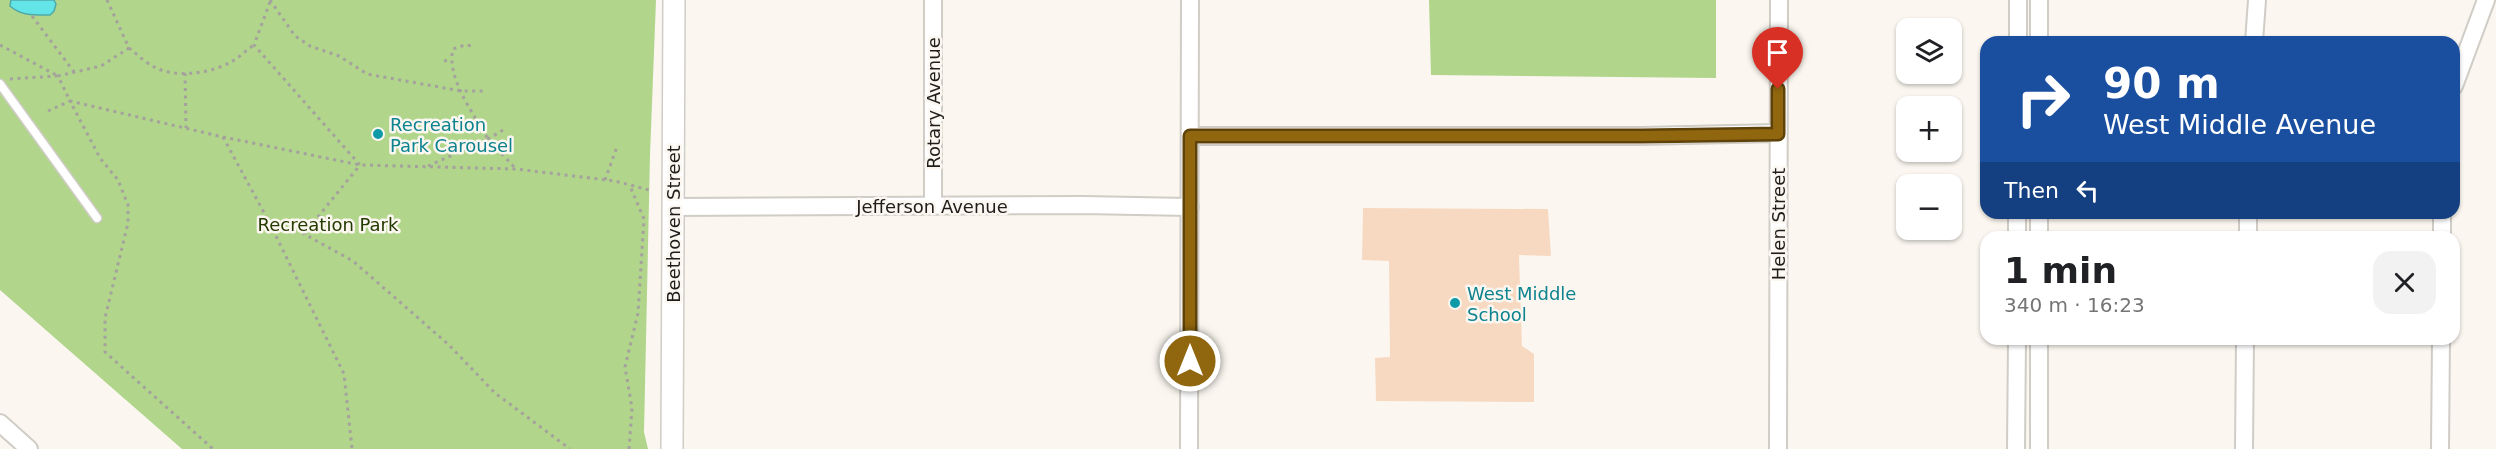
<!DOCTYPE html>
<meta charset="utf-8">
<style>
body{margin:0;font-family:"DejaVu Sans",sans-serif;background:#f2f2f2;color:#202124;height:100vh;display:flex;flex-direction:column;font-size:22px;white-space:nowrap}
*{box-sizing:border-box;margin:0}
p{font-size:20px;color:#757577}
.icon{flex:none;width:33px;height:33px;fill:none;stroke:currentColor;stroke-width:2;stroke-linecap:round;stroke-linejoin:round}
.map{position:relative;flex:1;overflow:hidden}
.sheet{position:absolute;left:1980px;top:231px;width:480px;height:114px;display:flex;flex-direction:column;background:#fff;border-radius:18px;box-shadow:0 2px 4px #0004}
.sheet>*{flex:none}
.banner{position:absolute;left:1980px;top:36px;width:480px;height:183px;border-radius:18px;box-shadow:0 2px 4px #0004;background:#1a4fa0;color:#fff;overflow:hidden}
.fabs{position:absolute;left:1896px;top:18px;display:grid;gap:12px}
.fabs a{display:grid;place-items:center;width:66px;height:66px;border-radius:12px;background:#fff;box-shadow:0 2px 4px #0004;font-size:30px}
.pin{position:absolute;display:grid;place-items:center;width:51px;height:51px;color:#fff;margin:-62px -26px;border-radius:50% 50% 50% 0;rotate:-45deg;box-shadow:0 0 6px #0007}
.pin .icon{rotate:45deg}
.me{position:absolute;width:66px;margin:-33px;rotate:0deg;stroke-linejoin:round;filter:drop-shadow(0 0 4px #0008)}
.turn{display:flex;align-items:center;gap:21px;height:126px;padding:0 24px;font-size:27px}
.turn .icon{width:78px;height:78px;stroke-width:2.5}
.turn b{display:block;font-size:42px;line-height:51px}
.then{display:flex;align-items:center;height:57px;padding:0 24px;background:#0003;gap:12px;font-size:22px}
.round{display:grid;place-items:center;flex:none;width:63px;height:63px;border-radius:18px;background:#f2f2f2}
.overview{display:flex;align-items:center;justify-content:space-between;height:102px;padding:0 24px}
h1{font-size:36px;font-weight:600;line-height:45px}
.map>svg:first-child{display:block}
</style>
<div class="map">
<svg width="2496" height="449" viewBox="0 0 2496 449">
<rect width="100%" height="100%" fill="#fbf7f0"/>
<g fill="#b0d58b">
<polygon points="0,0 656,0 650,155 644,432 648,449 182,449 0,290"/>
<polygon points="1429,0 1716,0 1716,78 1431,75"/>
</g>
<path fill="#63e5e7" stroke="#4ea9aa" stroke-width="1.5" d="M11,0H54L56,4L54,11L50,15C35,15 21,16 10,6Z"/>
<polygon fill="#f7d9c2" points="1363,208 1548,209 1551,256 1519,255 1522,346 1534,354 1534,402 1376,401 1375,358 1390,357 1389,261 1362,260"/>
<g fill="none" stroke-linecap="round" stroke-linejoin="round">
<g stroke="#d0ccc6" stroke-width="11">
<polyline id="service" points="0,84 97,218"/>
</g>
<g stroke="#d0ccc6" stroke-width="20">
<g id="minor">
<polyline points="933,0 933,206"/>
<polyline points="2018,42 2018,0"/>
<polyline points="2039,42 2039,0"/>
<polyline points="2254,42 2257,0"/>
<polyline points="2454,86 2486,0"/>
<polyline points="1190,136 1642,136 1778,133"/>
<polyline points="673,207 1082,205 1190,207"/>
<polyline points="2017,237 2017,213"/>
<polyline points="2039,237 2039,213"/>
<polyline points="2248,237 2248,213"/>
<polyline points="2442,237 2442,213"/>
<polyline points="0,423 29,449"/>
<polyline points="1189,449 1190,0"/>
<polyline points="1778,449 1779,0"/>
<polyline points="2016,449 2017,339"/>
<polyline points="2039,449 2039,339"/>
<polyline points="2244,449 2245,339"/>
<polyline points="2440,449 2441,339"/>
</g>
</g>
<g stroke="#d0ccc6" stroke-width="24">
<polyline id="tertiary" points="672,449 674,0"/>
</g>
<g stroke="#a5a29d" stroke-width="3" stroke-dasharray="3 4.5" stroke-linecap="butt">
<polyline points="107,0 129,48 101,66 58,76 70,101 223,137 360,165 516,169 615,181 649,190"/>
<polyline points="270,0 295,36 310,46 339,56 367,74 461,91 484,91"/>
<polyline points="270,2 254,45 360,165 304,234 353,261 449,345 495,393 570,449"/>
<polyline points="32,16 74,72"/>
<polyline points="0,45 58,76"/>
<path d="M129,48C139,56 149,66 161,70C182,77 211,73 231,62C239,58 246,50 254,45"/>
<polyline points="444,61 450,60"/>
<polyline points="185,73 186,128"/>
<polyline points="10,79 57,76"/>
<polyline points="48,111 70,101 100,158 118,180 128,205 128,223 105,318 105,352 213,449"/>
<polyline points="503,130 488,139 516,169"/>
<polyline points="223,137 268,220 344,374 352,449"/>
<path d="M428,166L488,139C474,114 446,78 453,49L465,45L474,46"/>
<polyline points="605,180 617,147"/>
<polyline points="629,449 632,408 625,367 638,313 644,219 630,186"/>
</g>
<use href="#service" stroke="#fff" stroke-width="8"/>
<use href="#minor" stroke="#fff" stroke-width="16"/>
<use href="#tertiary" stroke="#fff" stroke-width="21"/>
</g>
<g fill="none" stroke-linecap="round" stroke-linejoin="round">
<g stroke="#5e4209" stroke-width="15">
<polyline id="route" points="1190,361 1190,136 1642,136 1778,134 1778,89"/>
</g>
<use href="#route" stroke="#90660e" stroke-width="10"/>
</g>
<g fill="#0f9aa8" stroke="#fbf7f0" stroke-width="2">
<circle cx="378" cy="134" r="6"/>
<circle cx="1455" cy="303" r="6"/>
</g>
<g text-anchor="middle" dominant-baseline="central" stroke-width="5" stroke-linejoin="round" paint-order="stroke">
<g font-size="18" fill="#1e1d1b" stroke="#fbf7f0">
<text transform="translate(933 103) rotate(-90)">Rotary Avenue</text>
<text x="932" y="206">Jefferson Avenue</text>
<text transform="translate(673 224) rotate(-90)">Beethoven Street</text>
<text transform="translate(1778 224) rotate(-90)">Helen Street</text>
</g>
<g font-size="18" fill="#0d838f" stroke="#fbf7f0" text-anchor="start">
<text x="390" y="124">Recreation<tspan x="390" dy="21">Park Carousel</tspan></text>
<text x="1467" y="293">West Middle<tspan x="1467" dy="21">School</tspan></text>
</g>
<g font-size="18" fill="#233a00" stroke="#fbf7f0">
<text x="328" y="224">Recreation Park</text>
</g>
</g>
</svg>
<div class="fabs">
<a><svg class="icon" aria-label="layers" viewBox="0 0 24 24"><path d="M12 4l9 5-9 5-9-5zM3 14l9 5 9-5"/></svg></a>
<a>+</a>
<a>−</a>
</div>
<div class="pin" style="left:1778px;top:89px;background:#d93025"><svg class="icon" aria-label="arrive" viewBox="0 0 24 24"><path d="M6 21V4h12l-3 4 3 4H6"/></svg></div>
<svg class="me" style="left:1190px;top:361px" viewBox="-20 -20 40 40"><circle r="17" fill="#90660e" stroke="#fff" stroke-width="3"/><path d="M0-11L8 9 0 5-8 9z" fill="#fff"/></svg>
<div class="banner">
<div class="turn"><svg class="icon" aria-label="right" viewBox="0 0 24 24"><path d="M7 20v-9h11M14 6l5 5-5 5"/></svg><div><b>90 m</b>West Middle Avenue</div></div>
<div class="then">Then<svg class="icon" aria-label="left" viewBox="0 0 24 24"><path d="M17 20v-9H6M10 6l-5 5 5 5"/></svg></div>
</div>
<section class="sheet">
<div class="overview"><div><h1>1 min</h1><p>340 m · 16:23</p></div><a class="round"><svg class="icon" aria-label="close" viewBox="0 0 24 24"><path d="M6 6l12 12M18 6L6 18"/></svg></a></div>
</section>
</div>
